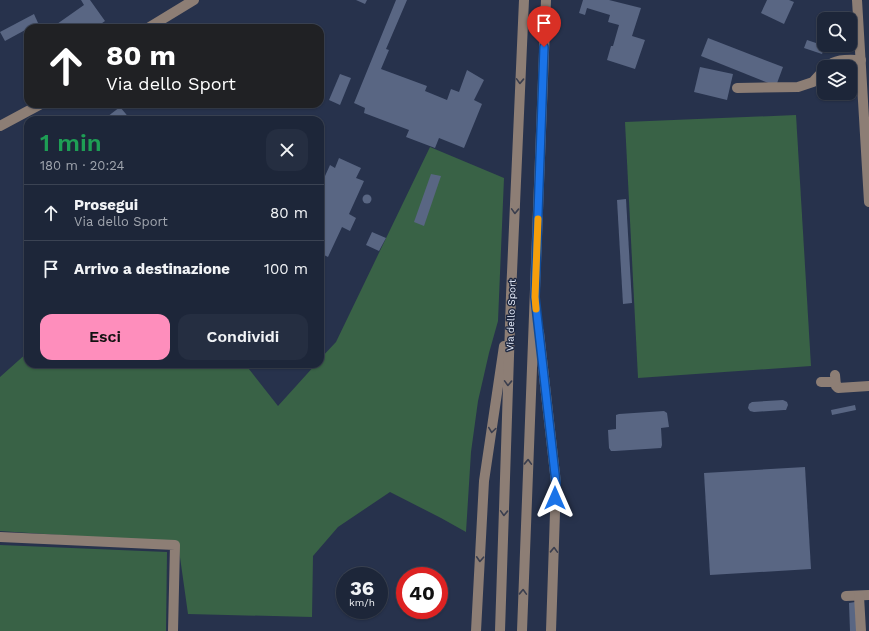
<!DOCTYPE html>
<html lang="it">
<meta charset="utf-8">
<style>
body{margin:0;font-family:"Work Sans",sans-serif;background:#252e41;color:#f1f3f6;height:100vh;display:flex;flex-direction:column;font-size:15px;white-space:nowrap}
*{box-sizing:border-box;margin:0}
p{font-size:13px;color:#a0a5ae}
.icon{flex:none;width:22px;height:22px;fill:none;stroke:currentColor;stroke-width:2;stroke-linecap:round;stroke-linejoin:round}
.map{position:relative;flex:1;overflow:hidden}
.panel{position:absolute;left:24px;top:116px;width:300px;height:252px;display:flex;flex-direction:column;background:#1d2639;border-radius:12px;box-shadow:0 1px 3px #0004,0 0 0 1px #3b4353}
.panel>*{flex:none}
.hud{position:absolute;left:24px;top:24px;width:300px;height:84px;border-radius:12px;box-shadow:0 1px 3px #0004,0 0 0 1px #3b4353;background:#202124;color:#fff;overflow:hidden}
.tools{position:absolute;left:817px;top:12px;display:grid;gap:8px}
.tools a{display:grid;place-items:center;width:40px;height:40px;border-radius:8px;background:#1d2639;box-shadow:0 1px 3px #0004,0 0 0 1px #3b4353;font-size:20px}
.speed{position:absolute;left:336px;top:567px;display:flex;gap:8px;font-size:20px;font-weight:700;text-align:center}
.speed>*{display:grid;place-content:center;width:52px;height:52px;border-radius:50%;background:#1d2639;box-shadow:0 1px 3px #0004,0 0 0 1px #3b4353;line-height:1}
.speed small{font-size:10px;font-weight:400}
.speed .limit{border:6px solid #d22;background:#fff;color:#111}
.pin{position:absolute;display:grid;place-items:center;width:34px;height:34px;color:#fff;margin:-41px -17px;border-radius:50% 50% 50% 0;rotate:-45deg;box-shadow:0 0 4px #0007}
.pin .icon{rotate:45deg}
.me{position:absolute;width:44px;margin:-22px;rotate:0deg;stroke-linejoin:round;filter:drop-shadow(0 0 3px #0008)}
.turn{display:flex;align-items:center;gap:14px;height:84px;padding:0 16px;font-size:18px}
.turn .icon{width:52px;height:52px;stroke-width:2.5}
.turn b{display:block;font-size:28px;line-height:34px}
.round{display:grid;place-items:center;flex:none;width:42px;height:42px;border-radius:12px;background:#252e41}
.head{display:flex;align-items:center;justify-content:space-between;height:68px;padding:0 16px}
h1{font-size:24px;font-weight:600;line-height:30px;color:#1e9e55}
.button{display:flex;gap:8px;margin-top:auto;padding:8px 16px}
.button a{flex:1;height:46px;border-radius:12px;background:#fe8ebc;color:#111;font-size:16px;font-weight:600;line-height:46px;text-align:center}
.button a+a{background:#252e41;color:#f1f3f6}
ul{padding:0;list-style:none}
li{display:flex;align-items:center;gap:12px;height:56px;padding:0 16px;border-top:1px solid #3b4353}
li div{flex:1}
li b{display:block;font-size:15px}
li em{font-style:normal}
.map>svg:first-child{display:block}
</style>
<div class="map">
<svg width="869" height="631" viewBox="0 0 869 631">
<rect width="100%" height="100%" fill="#27324c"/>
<g fill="#396246">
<polygon points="796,115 811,366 638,378 625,122"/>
<polygon points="430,147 504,178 498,321 489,353 478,401 471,452 466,532 441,518 390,492 338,527 313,556 312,617 188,614 178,543 0,531 0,377 28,352 28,364 245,364 278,406 316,364 320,364 320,359 336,342"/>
<polygon points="0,545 167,552 166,631 0,631"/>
</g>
<g fill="#596683">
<polygon points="81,0 90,0 105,21 95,28 60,28 57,24 84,5"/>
<polygon points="356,0 367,0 365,4"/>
<polygon points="396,0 407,0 386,49 389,50 381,69 427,86 425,91 447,100 451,89 459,92 467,70 484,80 474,100 482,104 464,148 439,138 435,148 406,137 409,130 364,113 365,108 354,103"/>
<polygon points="583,0 609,0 641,8 632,36 645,40 635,69 607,60 611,46 613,46 619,25 608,22 610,15 587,8 585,15 579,13"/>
<polygon points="767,0 789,0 794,2 784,24 761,13"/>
<polygon points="34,14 38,23 5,41 0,32"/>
<polygon points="708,38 783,67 776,86 701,56"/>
<polygon points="807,40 825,46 822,54 804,48"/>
<polygon points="700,67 733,74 727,100 694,92"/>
<polygon points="340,74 351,78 340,105 329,100"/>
<polygon points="120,107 131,120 103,120"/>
<polygon points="339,158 361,168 356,178 364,181 349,214 356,218 350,231 342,227 328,257 320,253 320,187 330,165 335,168"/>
<polygon points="431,174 441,176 424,226 414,222"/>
<circle cx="367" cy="199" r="4.5"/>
<polygon points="626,199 632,303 623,304 617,200"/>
<polygon points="372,232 386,238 379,251 366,245"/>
<polygon points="783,400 787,402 788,405 786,410 784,410 754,412 750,411 748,408 749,404 752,402"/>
<polygon points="855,405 856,410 832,415 831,410"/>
<polygon points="664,411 667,413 669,427 661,428 662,445 661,448 615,451 611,451 609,448 608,430 616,429 616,415 619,414"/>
<polygon points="805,467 811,569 710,575 704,473"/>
<polygon points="855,602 857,631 850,631 849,603"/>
</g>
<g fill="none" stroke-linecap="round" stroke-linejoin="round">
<g stroke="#8d7e75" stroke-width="10">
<polyline points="857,0 869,202"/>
<polyline points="148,28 194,0"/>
<path d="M827,67C836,58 849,60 861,60"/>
<polyline points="737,88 798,87 813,82 824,70"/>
<polyline points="0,126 41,104"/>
<polyline points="539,332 556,483 551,631"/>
<polyline points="835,375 836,386 838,388 869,386"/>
<polyline points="821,382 835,382"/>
<polyline points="0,537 175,545 173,631"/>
<polyline points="846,596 869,595"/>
<polyline points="859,596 861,631"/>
<polyline points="476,631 484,481 504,346"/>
<polyline points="500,631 511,295 524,0"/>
<polyline points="522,631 546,0"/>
</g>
</g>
<defs><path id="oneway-chevron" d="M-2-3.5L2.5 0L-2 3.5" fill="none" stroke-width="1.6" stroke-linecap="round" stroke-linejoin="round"/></defs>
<g stroke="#3a3e4e">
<use href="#oneway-chevron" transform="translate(520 81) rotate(92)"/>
<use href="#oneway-chevron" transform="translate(515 211) rotate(92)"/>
<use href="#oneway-chevron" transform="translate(508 383) rotate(92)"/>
<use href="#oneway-chevron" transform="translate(492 430) rotate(98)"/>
<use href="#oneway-chevron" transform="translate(528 462) rotate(-88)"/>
<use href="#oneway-chevron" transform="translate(504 513) rotate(92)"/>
<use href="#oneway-chevron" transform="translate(554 550) rotate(-88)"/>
<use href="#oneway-chevron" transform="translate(480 559) rotate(93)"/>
<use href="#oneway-chevron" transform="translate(523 592) rotate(-88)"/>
</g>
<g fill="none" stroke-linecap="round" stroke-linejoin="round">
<g stroke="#114b97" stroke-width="10">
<polyline id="route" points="544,47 535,297 556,483 555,498"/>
</g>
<use href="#route" stroke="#1a73e8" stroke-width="7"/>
<polyline stroke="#f59e0b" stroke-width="7" points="536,309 535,297 538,219"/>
</g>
<g text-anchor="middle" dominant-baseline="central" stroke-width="3" stroke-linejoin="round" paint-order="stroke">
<g font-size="10" fill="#eaf0fe" stroke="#1e2841">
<text transform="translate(511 315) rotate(-88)">Via dello Sport</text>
</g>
</g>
</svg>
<div class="tools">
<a><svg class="icon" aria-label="search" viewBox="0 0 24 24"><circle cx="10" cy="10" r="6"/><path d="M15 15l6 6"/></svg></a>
<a><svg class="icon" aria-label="layers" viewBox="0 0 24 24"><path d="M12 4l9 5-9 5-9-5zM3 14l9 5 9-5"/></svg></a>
</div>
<div class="speed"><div>36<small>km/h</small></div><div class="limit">40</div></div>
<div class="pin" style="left:544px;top:47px;background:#d93025"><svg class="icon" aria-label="arrive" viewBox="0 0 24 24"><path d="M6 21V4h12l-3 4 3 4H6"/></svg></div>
<svg class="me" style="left:555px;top:498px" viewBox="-20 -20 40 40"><path d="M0-17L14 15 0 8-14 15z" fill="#1a73e8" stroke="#fff" stroke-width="4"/></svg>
<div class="hud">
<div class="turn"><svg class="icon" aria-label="ahead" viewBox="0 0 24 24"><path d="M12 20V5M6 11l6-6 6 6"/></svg><div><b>80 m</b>Via dello Sport</div></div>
</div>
<section class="panel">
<div class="head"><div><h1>1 min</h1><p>180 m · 20:24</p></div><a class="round"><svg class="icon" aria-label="close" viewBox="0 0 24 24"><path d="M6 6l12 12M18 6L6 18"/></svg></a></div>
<ul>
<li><svg class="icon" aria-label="ahead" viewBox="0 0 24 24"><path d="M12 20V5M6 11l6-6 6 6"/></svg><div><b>Prosegui</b><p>Via dello Sport</p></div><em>80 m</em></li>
<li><svg class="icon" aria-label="arrive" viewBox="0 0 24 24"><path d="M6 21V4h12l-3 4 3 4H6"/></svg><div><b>Arrivo a destinazione</b></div><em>100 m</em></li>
</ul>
<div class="button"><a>Esci</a><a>Condividi</a></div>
</section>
</div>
